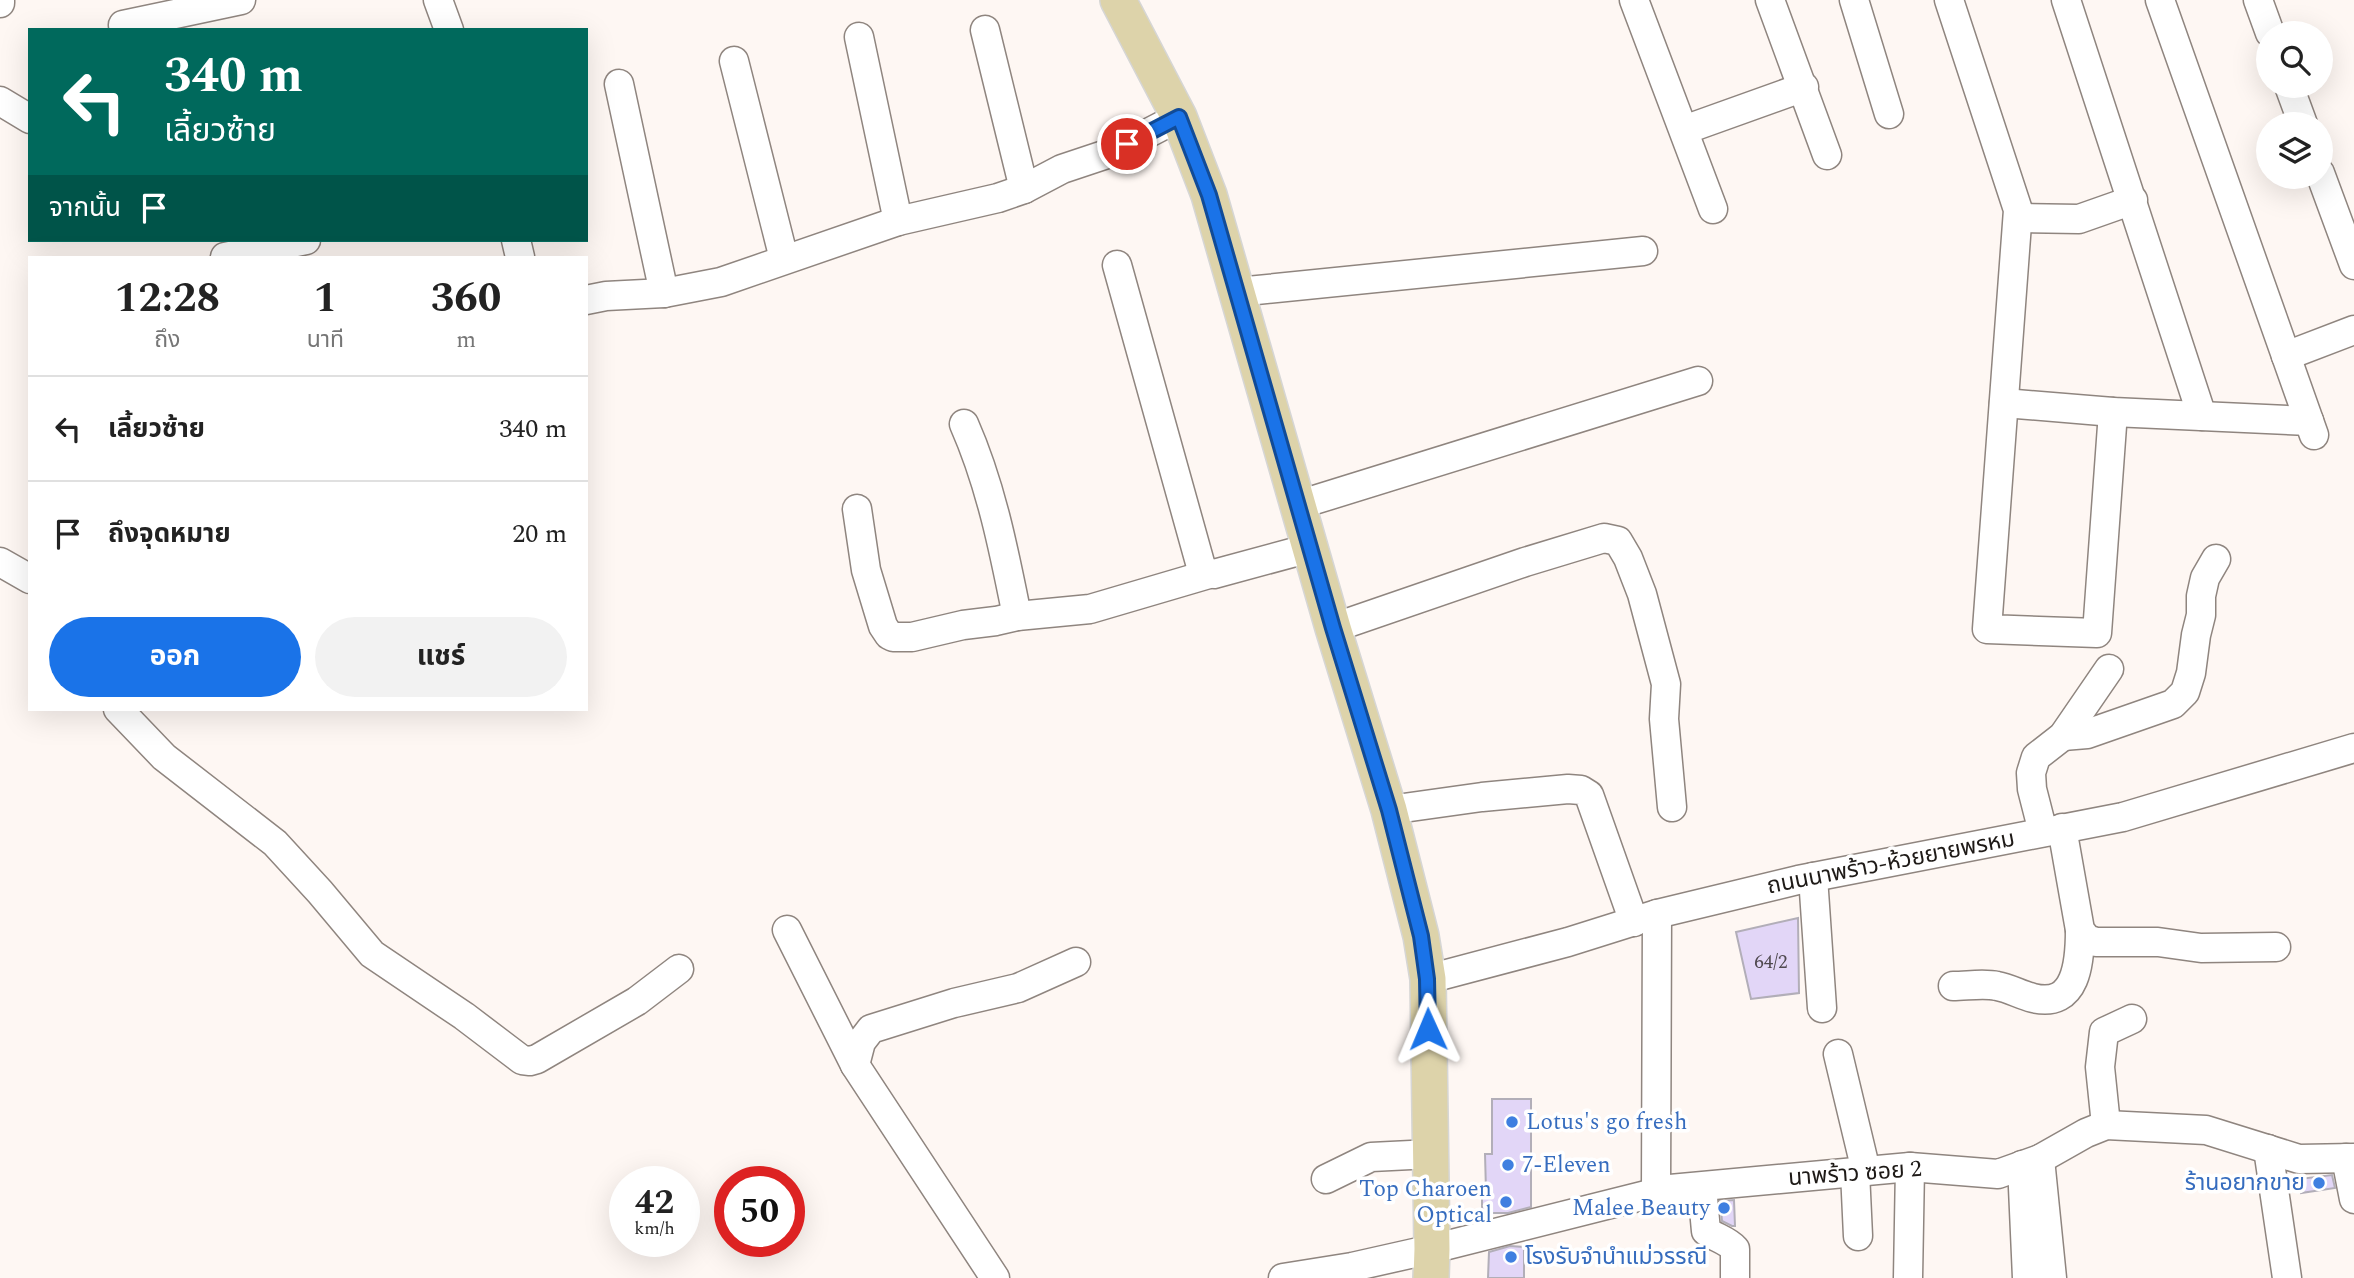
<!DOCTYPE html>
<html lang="th">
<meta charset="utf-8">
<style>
body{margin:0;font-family:Spectral,"Noto Sans Thai",serif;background:#f2f2f2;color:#222;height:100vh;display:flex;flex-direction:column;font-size:26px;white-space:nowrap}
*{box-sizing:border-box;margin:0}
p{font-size:23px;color:#767676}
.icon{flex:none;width:38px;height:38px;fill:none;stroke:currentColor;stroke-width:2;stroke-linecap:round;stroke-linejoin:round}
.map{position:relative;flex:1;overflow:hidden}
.details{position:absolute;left:28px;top:256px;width:560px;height:455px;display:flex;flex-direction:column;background:#fff;border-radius:0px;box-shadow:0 7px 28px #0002}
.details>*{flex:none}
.guide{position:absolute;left:28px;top:28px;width:560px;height:214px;border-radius:0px;box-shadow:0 7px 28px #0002;background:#00695c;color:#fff;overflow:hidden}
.controls{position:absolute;left:2256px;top:21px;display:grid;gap:14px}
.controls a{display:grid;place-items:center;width:77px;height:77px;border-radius:50%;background:#fff;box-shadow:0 7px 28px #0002;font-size:35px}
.speed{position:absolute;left:609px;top:1166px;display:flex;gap:14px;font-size:35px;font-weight:700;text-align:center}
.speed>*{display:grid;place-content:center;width:91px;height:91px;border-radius:50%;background:#fff;box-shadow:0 7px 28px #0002;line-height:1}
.speed small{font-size:18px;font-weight:400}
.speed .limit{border:10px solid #d22;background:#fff;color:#111}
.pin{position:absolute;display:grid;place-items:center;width:60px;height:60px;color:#fff;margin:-30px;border:4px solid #fff;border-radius:50%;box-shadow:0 2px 7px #0007}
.me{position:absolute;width:77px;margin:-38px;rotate:359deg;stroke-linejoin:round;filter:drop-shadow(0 0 5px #0008)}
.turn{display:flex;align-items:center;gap:24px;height:147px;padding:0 21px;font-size:32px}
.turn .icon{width:91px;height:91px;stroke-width:2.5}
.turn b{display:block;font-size:49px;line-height:60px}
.then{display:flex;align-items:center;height:66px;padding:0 21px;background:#0003;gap:14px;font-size:26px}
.eta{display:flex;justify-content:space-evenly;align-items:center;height:119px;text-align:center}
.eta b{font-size:42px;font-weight:700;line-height:49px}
.primary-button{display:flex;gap:14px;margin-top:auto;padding:14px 21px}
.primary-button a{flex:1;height:80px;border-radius:42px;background:#1a73e8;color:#fff;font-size:28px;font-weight:700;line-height:80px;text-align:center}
.primary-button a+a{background:#f2f2f2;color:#222}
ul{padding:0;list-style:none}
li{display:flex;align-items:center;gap:21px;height:105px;padding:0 21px;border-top:2px solid #e0e0e0}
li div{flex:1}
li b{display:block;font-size:26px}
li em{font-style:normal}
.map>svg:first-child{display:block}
</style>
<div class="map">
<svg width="2354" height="1278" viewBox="0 0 2354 1278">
<rect width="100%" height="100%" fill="#fef7f3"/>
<g fill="#e2d6f7" stroke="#b2aeb8" stroke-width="2">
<polygon points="1798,918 1799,993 1751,999 1736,932"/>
<polygon points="1492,1099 1531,1099 1531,1207 1508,1213 1482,1213 1482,1191 1486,1191 1485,1154 1492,1154"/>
<polygon points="2332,1175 2335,1188 2301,1193 2299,1179"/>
<polygon points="1734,1200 1735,1226 1732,1226 1722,1221 1720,1201"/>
<polygon points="1510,1246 1524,1247 1524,1278 1488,1278 1489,1252"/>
</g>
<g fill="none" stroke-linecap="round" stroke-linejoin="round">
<g stroke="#8f857f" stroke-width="31">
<g id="minor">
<polyline points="438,0 449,30"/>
<polyline points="1634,0 1713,209"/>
<polyline points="1770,0 1827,155"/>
<polyline points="1854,0 1889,114"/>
<polyline points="1949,0 2018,210 1987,629 2097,633 2113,412"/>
<polyline points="2066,0 2202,416"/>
<polyline points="2160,0 2314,435"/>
<polyline points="2258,0 2270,33"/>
<polyline points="0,3 0,0"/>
<polyline points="123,25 241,0"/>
<polyline points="985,30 1024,189"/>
<polyline points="859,37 898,221"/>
<polyline points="734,61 784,259"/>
<polyline points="619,84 664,293"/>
<polyline points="2289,86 2303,124"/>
<polyline points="0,101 30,119"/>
<polyline points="1684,130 1804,87"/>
<polyline points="2320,173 2354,265"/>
<polyline points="2018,218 2079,219 2133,200"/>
<polyline points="516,240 520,257"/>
<polyline points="225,257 306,240"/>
<polyline points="1117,265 1202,570 1214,574 1310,548"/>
<polyline points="1237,292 1643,251"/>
<polyline points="586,300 606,296 664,293 721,282 898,221 998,198 1024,189 1062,169 1110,153 1179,117"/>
<polyline points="2286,356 2354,330"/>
<polyline points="2004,403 2113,412 2309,421"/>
<path d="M964,424C991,485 1004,551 1017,616"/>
<polyline points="1298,505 1698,381"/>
<polyline points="857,509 866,570 883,626 889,635 893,637 912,637 963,625 996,621 1017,616 1090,609 1209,574"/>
<polyline points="0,562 30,579"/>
<polyline points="1333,628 1525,562 1604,538 1618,541 1628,558 1642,594 1666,684 1664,719 1672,807"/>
<polyline points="118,709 164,757 275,843 320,892 372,954 464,1016 522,1060 530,1061 537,1059 637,1001 679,969"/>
<polyline points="2063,736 2087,734 2173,704 2185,692 2191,673 2196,635 2201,615 2201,596 2205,578 2216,559"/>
<polyline points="1389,810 1482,797 1568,789 1581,790 1589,795 1634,922"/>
<polyline points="2062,828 2080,930 2087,939 2096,942 2158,942 2201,948 2276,947"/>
<polyline points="2043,832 2032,789 2031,773 2036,757 2063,736 2109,669"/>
<polyline points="1813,877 1822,1008"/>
<polyline points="787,930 855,1065 995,1278"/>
<polyline points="1428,979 1568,942 1657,914 1798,880 2123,817 2354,748"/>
<path d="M1953,986C1967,986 1984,983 1997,986C2009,988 2021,995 2033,998C2077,1009 2080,961 2080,930"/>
<polyline points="1838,1054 1866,1171"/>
<polyline points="855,1065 861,1042 871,1029 954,1003 1018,988 1076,962"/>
<polyline points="2106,1125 2100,1067 2104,1032 2132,1019"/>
<polyline points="2268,1149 2287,1278"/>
<polyline points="2346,1158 2354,1199"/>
<polyline points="2040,1159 2052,1278"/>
<polyline points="2022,1165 2027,1278"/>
<polyline points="1855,1172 1858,1236"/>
<polyline points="1326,1179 1371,1157 1431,1154"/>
<path d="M1702,1187L1706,1231C1716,1238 1727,1240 1735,1249V1278"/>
<polyline points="1656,1192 1657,914"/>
<polyline points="1283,1278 1352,1267 1432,1249 1670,1189 1910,1167 1998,1174 2040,1159 2086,1133 2106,1125 2206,1130 2299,1159 2354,1158"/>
<polyline points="1908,1278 1910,1167"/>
</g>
</g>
<g stroke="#d6d6d5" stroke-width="38">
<polyline id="major" points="1118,0 1179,117 1209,195 1333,628 1389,810 1421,936 1428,979 1432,1249 1431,1278"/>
</g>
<use href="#minor" stroke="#fff" stroke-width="28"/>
<use href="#major" stroke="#ddd3aa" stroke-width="35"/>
</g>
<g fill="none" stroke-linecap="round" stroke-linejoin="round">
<g stroke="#114b97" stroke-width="18">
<polyline id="route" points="1127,144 1179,117 1209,195 1333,628 1389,810 1421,936 1427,979 1428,1029"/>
</g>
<use href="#route" stroke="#1a73e8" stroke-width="12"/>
</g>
<g fill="#3f7fe0" stroke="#fff" stroke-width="2.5">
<circle cx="1512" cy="1122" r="7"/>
<circle cx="1508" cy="1165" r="7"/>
<circle cx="2319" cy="1183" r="7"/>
<circle cx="1506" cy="1202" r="7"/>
<circle cx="1724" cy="1208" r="7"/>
<circle cx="1511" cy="1257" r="7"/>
</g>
<g text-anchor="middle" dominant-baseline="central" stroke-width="7" stroke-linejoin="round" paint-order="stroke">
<g font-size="19" fill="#4f494f">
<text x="1771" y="962">64/2</text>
</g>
<g font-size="23" fill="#1e1a17" stroke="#fff">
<text transform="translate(1891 863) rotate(-11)">ถนนนาพร้าว-ห้วยยายพรหม</text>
<text transform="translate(1855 1174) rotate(-4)">นาพร้าว ซอย 2</text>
</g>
<g font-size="23" fill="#366cbe" stroke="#fff" text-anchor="start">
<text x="1526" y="1122">Lotus's go fresh</text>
<text x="1522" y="1165">7-Eleven</text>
<text x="2305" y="1183" text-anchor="end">ร้านอยากขาย</text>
<text x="1492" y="1189" text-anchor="end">Top Charoen<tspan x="1492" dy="26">Optical</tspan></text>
<text x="1710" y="1208" text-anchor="end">Malee Beauty</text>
<text x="1525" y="1257">โรงรับจำนำแม่วรรณี</text>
</g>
</g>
</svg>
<div class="controls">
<a><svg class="icon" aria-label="search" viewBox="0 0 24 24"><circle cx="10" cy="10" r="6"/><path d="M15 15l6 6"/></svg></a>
<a><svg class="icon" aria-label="layers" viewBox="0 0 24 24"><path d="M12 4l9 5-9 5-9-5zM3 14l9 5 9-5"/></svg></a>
</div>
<div class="speed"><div>42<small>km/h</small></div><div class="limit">50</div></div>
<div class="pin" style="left:1127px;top:144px;background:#d93025"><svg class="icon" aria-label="arrive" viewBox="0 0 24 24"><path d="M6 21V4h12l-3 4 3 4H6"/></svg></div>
<svg class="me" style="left:1428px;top:1029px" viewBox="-20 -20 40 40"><path d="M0-17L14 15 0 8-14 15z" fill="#1a73e8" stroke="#fff" stroke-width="4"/></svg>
<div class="guide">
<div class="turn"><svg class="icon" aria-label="left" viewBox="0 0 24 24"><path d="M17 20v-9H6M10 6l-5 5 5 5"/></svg><div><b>340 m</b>เลี้ยวซ้าย</div></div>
<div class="then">จากนั้น<svg class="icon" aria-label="arrive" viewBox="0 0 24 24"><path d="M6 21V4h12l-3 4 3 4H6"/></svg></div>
</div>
<section class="details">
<div class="eta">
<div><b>12:28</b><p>ถึง</p></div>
<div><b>1</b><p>นาที</p></div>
<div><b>360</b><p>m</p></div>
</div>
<ul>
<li><svg class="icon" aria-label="left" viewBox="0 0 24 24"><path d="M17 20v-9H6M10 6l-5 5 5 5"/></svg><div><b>เลี้ยวซ้าย</b></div><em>340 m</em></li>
<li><svg class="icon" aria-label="arrive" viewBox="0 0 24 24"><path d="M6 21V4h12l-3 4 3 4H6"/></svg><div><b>ถึงจุดหมาย</b></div><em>20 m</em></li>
</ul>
<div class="primary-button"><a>ออก</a><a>แชร์</a></div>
</section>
</div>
